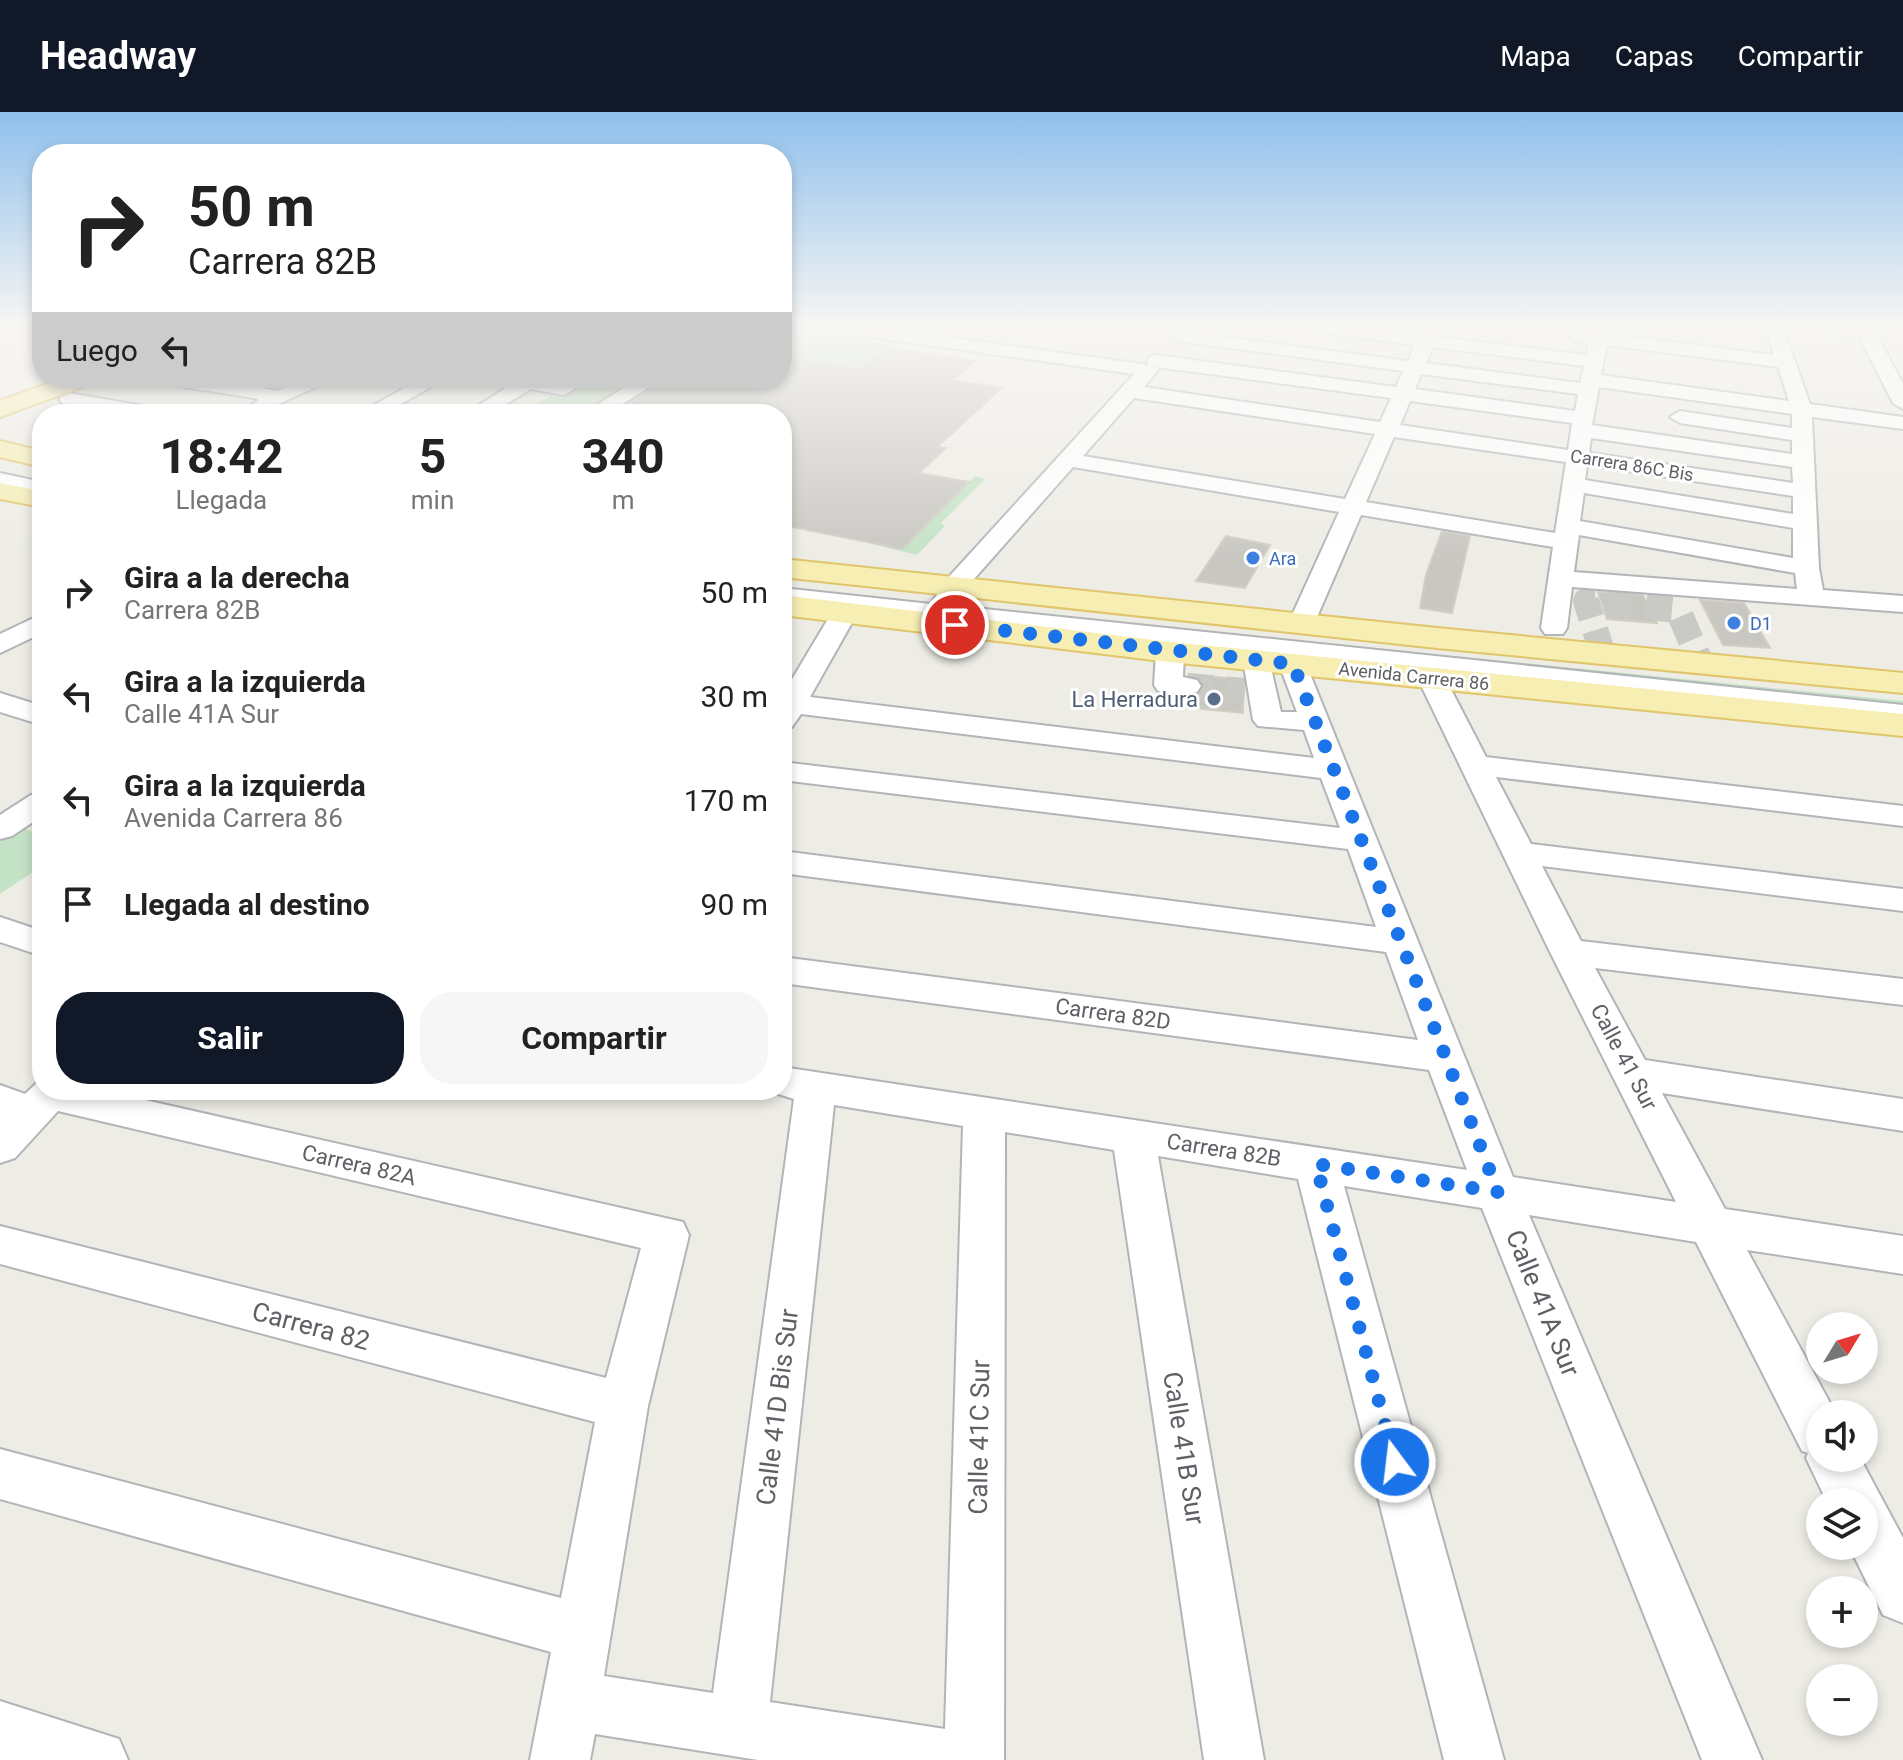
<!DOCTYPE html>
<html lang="es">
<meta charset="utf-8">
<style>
body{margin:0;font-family:Roboto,sans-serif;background:#f6f6f6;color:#222;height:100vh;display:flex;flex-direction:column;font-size:30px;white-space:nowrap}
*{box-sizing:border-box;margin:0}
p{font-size:26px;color:#767676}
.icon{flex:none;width:44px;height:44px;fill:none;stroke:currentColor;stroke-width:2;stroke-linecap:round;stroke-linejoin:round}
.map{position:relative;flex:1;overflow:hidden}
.panel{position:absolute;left:32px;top:292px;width:760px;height:696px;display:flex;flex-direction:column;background:#fff;border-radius:32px;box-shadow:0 4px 12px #0003}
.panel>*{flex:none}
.top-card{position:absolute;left:32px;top:32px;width:760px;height:244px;border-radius:32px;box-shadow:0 4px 12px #0003;background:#fff;color:#222;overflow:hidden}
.needle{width:52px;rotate:52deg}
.controls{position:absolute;left:1806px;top:1200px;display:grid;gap:16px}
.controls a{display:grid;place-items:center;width:72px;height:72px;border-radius:50%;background:#fff;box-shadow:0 4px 12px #0003;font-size:40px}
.pin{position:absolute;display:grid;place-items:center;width:68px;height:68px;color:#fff;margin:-34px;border:4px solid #fff;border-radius:50%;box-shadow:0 2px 8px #0007}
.me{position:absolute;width:88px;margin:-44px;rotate:345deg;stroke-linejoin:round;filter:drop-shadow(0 0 6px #0008)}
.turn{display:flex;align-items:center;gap:28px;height:168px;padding:0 24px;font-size:36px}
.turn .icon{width:104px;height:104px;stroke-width:2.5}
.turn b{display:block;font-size:56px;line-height:68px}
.then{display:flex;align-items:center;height:76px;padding:0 24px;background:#0003;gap:16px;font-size:30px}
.eta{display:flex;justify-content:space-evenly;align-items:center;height:136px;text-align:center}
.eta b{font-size:48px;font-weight:700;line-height:56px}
.primary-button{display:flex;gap:16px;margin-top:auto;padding:16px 24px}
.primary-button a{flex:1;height:92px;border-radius:32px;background:#111827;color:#fff;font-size:32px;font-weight:700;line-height:92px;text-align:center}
.primary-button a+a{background:#f6f6f6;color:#222}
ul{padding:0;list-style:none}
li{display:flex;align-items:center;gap:24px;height:104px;padding:0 24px}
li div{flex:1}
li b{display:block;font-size:30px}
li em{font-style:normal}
header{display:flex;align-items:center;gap:48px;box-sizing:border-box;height:112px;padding:0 40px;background:#111827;color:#fff}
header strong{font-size:38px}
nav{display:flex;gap:44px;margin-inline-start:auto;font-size:28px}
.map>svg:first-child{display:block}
</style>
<header>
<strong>Headway</strong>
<nav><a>Mapa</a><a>Capas</a><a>Compartir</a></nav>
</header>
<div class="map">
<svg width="1903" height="1648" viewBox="0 0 1903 1648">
<rect width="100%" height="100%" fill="#edece5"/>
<g fill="#c4e2c6">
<polygon points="782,216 894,233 861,257 782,245"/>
<polygon points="582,266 642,266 581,302 521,302"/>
<polygon points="975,364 985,367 941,411 945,414 917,443 861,429 902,437"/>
<polygon points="997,498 1903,589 1903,594 995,502"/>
<polygon points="19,715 42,723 42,754 0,782 0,728"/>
</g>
<g fill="#c9c7c2" stroke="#d2cec4" stroke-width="2">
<polygon points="890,236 975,249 952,268 1002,276 937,335 946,336 919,361 969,370 902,437 782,413 782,302 613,302 666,266 782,266 782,245 861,257"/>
<polygon points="1442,419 1470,424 1452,501 1420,496 1426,463"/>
<polygon points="1226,424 1270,433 1245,476 1196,469"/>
<polygon points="1598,480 1643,483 1657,511 1607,507"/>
<polygon points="1700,488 1744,491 1770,536 1723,533"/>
<polygon points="1188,562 1243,568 1243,601 1184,595 1185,585 1198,583 1204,576 1200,566"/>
</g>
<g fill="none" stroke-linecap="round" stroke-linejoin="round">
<g stroke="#c9c9c5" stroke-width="26" stroke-dasharray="26 13" stroke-linecap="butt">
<polyline points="1603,543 1586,489 1678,498 1701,552"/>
<polyline points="1187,574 1245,579"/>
</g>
<g stroke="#b2b5b8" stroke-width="4">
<g id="minor">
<path d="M834,216H881L1149,253L1147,249L1149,245L1156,243L1396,275L1403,259L1177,229L1168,224L1177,219L1408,249L1415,233L1324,221L1315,216H1366L1420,223L1423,216H1441L1437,225L1586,243L1589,231L1572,228L1569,224L1572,220L1610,216L1609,222L1774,243L1765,216H1783L1810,292L1903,305V317L1812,305L1819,456L1823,478L1903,484V500L1572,475L1567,516L1563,522H1545L1541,516L1553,435L1361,403L1314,512L1310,518H1292L1288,512L1339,400L1073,355L966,476L956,494L1903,593V611L1443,562L1486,645L1903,694V714L1496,665L1531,732L1903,777V799L1542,754L1581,829L1903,867V893L1595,856L1645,948L1903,987V1019L1662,981L1725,1097L1903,1124V1162L1747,1138L1836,1302H1820V1346H1860L1903,1426V1511L1883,1503L1849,1434H1864V1390H1827L1806,1346L1808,1341L1802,1339L1696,1130L1529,1103L1762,1648H1702L1482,1096L1344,1074L1504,1648H1444L1298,1067L1158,1044L1264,1648H1204L1114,1038L1005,1020L1004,1648H758L595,1622L590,1648H530L551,1540L0,1387V1337L561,1486L595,1310L0,1152V1114L606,1266L641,1136L58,999L15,1046L0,1051V973L25,982L42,966V978H101L683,1110L689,1123L648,1294L604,1564L713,1581L794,987L766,978H782V955L1467,1058L1429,958L782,871V845L1418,928L1386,840L782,761V739L1376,815L1348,737L782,668V650L1340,716L1321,666L801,602L792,615L782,618V584L834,497L782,492V476L931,492L946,468L1134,262L843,221ZM1607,233L1778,255L1789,289L1601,263ZM1433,235L1584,254L1580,271L1426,251ZM1155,254L1156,255L1391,286L1380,310L1144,275L1158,258ZM1421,262L1578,282L1575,299L1415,277ZM1599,275L1792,302V316L1680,299L1670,305L1680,311L1792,328V342L1592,313ZM1134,286L1375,322L1345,387L1083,344ZM1410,289L1572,311L1568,338L1400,313ZM1394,325L1566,350L1555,421L1366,390ZM1591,326L1792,355L1793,371L1589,341ZM1587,353L1793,384V402L1585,368ZM1584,381L1793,416V446L1580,409ZM1579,423L1795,461L1797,477L1574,460ZM858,500L923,507L927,512L936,514L947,509L1167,533L1156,540L1154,573L1158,579C1171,582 1184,583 1197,580L1201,574L1197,568L1183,565L1184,540L1179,534L1250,541L1243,548L1253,608L1258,614L1304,618L1314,646L810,585ZM1268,543L1286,545L1279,552L1297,600H1281ZM1304,547L1421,560L1417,565L1550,840L1676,1090L1513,1065ZM834,993L963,1014L945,1617L770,1590Z"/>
<polygon points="1816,216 1873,216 1903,272 1903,297 1893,291 1860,226 1825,221"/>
<polygon points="155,266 201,266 278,279 304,266 330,266 327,270 261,300 251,294 259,287 165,272"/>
<polygon points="422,266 447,266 383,302 358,302"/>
<polygon points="487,266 533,266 571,273 574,277 564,283 531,277 490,302 465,302 509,274 490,270"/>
<polygon points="639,266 663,266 607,302 583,302"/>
<polygon points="69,281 155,296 165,302 120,302 62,291 59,287"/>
<polygon points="0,361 42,370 42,384 0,375"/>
<polygon points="42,502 42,521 0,541 0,522"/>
<polygon points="0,581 42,594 42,613 0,600"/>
<polygon points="42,680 42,704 12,724 0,727 0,703 31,683"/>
<polygon points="0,805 42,819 42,844 0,830"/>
<polygon points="0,1589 119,1627 128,1648 0,1648"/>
</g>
</g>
<g stroke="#e1c56a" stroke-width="4">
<g id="major">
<polygon points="63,266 97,266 93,271 0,305 0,289"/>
<polygon points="0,329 42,339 42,355 0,345"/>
<polygon points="0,371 42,379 42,395 0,387"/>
<polygon points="782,447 1437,516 1903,561 1903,581 1437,536 782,465"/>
<polygon points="782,483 1170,530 1903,602 1903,624 1170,550 782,503"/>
</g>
</g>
<use href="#minor" fill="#fff" fill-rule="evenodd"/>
<use href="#major" fill="#f6eeb2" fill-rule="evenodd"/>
</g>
<linearGradient id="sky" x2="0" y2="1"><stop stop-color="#90c0ed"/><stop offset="0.48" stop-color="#f7f6f3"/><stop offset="1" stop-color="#f7f6f3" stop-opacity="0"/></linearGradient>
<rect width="1903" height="447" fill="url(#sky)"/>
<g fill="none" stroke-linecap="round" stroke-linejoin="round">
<polyline stroke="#1a73e8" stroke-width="14" stroke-dasharray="0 25.2" points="955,513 1293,552 1498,1080 1316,1052 1395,1350"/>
</g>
<g fill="#3f7fe0" stroke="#fff" stroke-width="3">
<circle cx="1253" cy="446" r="8"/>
<circle cx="1734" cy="511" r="8"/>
</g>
<circle fill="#5c6f8a" stroke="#fff" stroke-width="3" cx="1214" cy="587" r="8"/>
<g text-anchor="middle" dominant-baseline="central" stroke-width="6" stroke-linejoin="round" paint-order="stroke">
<g font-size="18" fill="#5d6064" stroke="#fff">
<text transform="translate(1632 353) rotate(9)">Carrera 86C Bis</text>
<text transform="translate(1414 564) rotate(6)">Avenida Carrera 86</text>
</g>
<g font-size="18" fill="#366cbe" stroke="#fff" text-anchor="start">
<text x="1269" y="446">Ara</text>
<text x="1750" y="511">D1</text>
</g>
<g font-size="22" fill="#4e5e75" stroke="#fff" text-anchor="end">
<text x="1198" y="587">La Herradura</text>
</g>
<g font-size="22" fill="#5d6064" stroke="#fff">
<text transform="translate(1113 902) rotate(8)">Carrera 82D</text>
<text transform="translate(1624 945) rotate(62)">Calle 41 Sur</text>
<text transform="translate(1224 1038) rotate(9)">Carrera 82B</text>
<text transform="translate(359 1053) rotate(13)">Carrera 82A</text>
</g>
<g font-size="26" fill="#5d6064" stroke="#fff">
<text transform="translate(1543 1191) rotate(68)">Calle 41A Sur</text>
<text transform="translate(311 1214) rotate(15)">Carrera 82</text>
<text transform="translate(777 1295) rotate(-83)">Calle 41D Bis Sur</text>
<text transform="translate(979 1325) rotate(-89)">Calle 41C Sur</text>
<text transform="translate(1184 1336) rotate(81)">Calle 41B Sur</text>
</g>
</g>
</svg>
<div class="controls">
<a><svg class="needle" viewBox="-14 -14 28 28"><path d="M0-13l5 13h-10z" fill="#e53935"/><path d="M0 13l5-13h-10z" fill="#767676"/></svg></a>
<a><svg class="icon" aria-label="sound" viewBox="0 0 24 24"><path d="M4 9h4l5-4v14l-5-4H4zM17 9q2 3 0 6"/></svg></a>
<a><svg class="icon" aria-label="layers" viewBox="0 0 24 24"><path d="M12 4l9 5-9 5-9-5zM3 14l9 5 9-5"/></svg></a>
<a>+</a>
<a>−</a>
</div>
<div class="pin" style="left:955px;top:513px;background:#d93025"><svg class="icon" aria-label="arrive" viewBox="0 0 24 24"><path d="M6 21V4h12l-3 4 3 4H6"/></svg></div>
<svg class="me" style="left:1395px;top:1350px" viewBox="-20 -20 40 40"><circle r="17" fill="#1a73e8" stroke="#fff" stroke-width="3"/><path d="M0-11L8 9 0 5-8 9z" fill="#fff"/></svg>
<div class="top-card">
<div class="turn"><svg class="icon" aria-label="right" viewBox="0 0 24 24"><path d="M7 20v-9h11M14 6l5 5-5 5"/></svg><div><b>50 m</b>Carrera 82B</div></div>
<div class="then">Luego<svg class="icon" aria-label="left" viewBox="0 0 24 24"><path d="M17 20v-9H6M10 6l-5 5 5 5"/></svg></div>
</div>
<section class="panel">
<div class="eta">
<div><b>18:42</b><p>Llegada</p></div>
<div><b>5</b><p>min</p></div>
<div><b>340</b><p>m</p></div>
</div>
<ul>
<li><svg class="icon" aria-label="right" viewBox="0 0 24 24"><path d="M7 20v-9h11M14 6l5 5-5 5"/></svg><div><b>Gira a la derecha</b><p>Carrera 82B</p></div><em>50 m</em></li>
<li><svg class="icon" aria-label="left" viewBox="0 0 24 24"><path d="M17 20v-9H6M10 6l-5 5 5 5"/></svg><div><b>Gira a la izquierda</b><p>Calle 41A Sur</p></div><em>30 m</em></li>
<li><svg class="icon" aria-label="left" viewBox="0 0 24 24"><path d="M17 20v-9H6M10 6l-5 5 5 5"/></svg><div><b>Gira a la izquierda</b><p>Avenida Carrera 86</p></div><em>170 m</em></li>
<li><svg class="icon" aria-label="arrive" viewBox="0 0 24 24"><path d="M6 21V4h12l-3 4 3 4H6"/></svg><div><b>Llegada al destino</b></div><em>90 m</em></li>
</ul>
<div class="primary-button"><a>Salir</a><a>Compartir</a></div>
</section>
</div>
